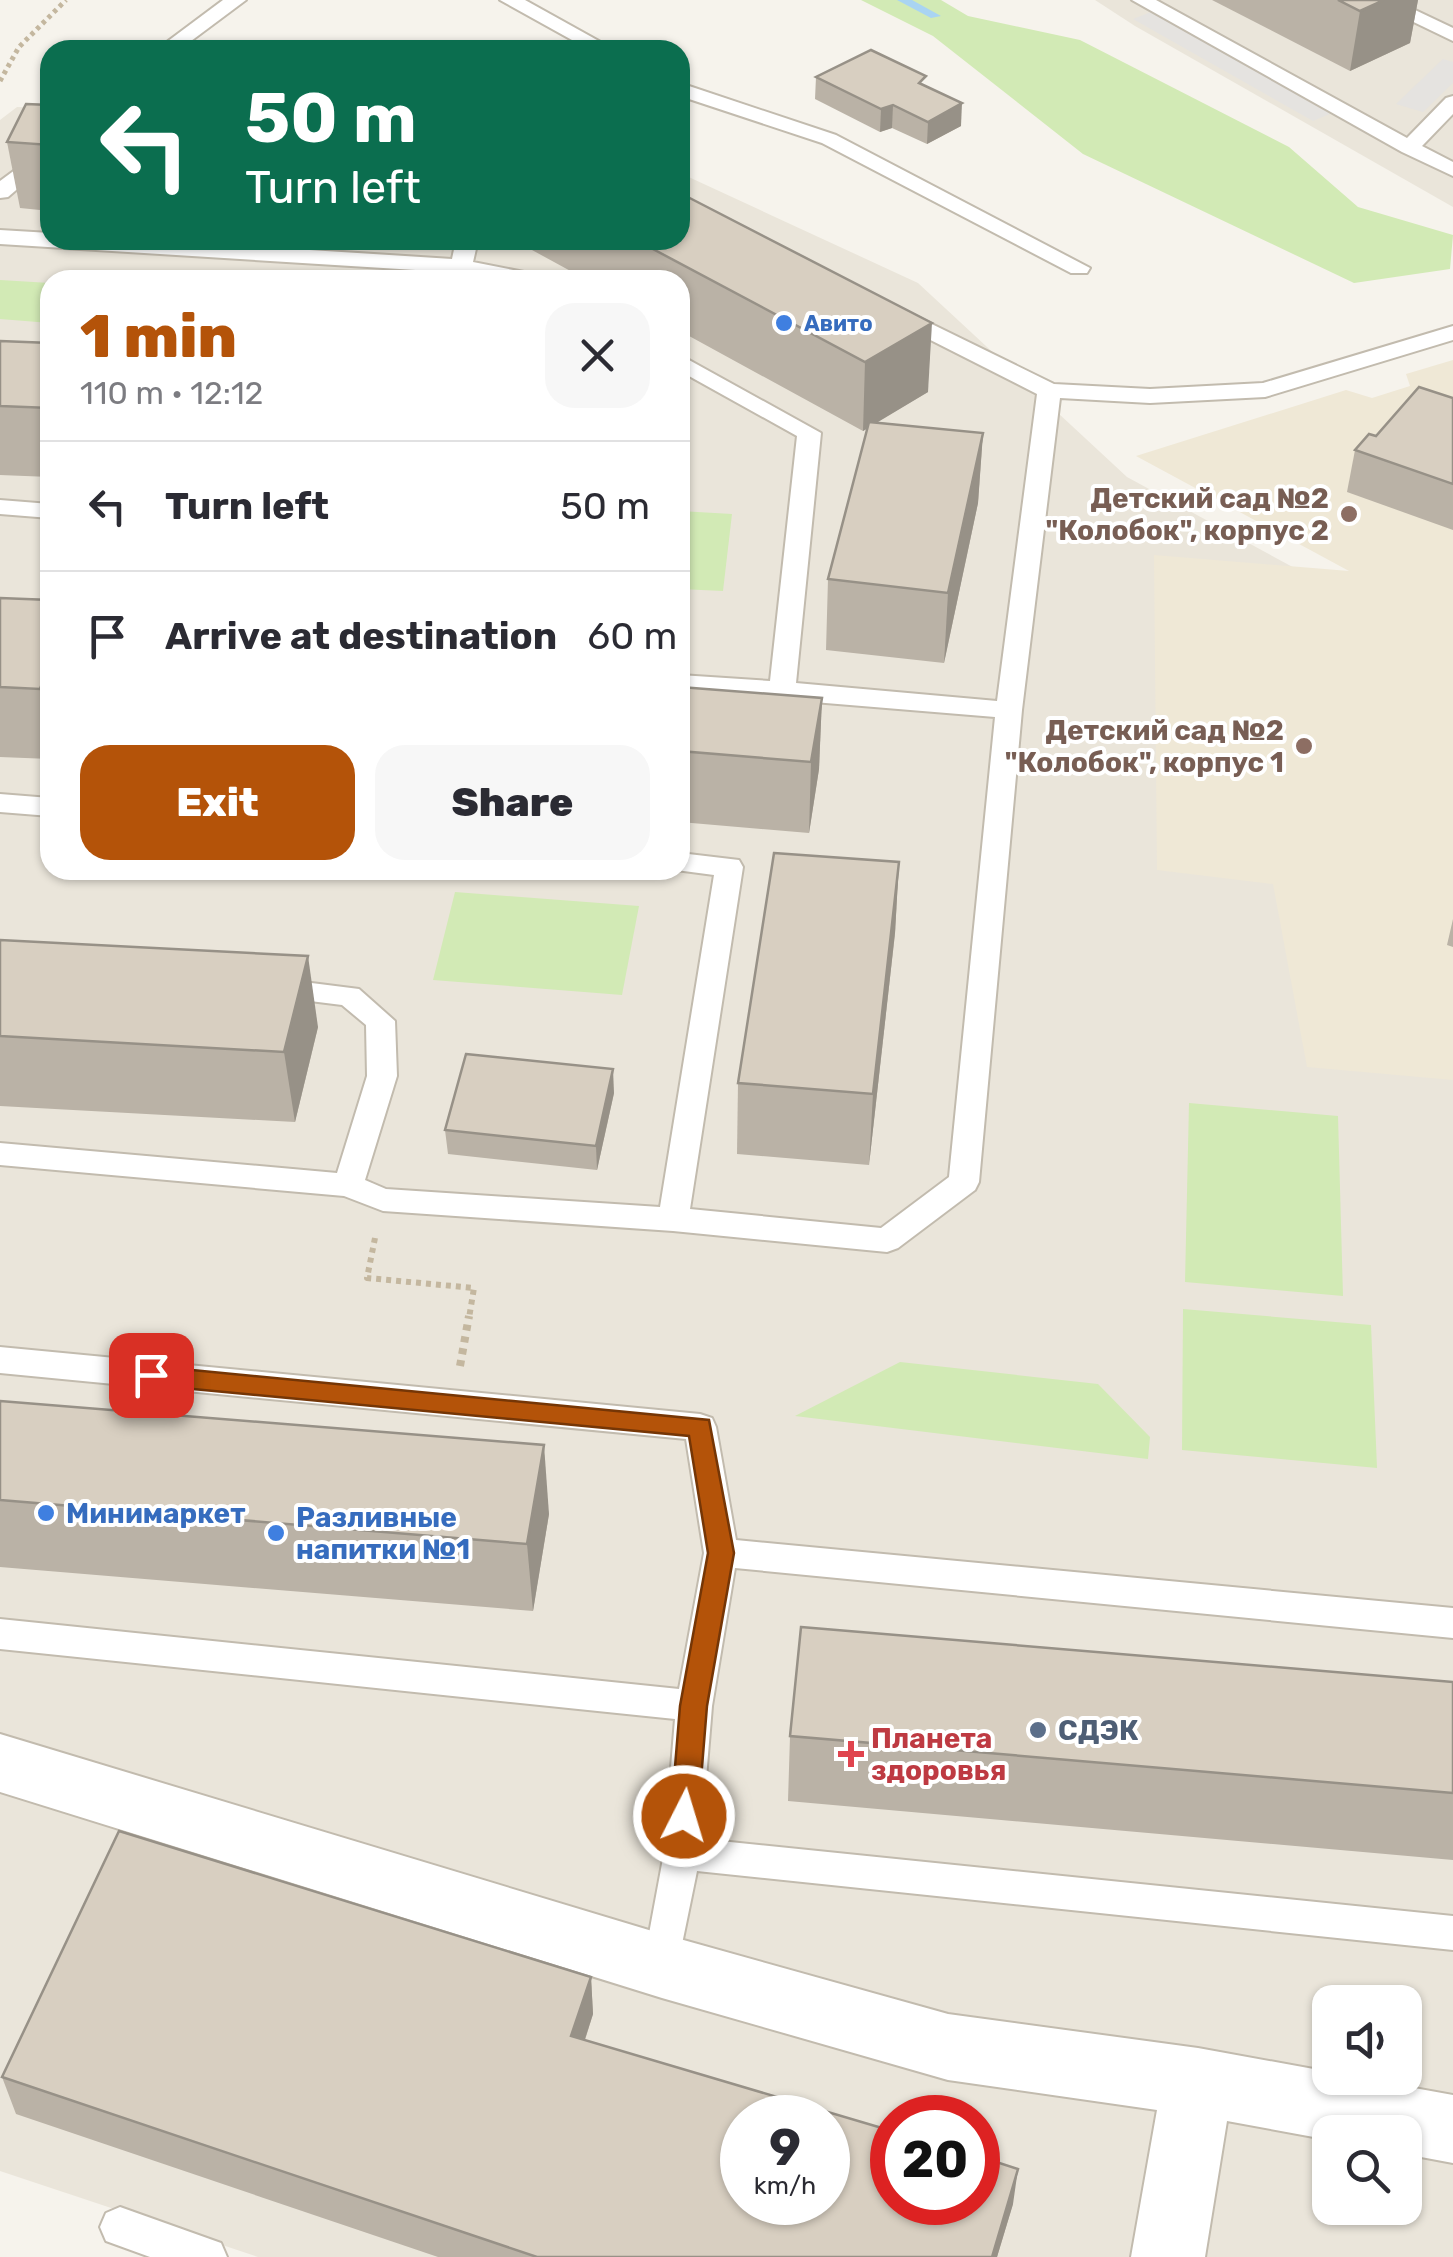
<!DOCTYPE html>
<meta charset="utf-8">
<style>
body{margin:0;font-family:Rubik,sans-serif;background:#f7f7f7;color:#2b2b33;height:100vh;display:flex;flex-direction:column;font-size:38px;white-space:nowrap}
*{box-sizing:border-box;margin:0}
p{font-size:32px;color:#7c7c81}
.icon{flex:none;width:55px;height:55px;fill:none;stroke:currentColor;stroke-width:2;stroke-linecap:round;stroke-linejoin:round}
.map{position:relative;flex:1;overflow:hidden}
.drawer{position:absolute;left:40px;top:270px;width:650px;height:610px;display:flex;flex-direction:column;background:#fff;border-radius:30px;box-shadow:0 2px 8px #0004}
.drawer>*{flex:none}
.guide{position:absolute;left:40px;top:40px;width:650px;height:210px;border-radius:30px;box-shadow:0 2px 8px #0004;background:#0b6e4f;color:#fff;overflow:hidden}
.fabs{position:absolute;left:1312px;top:1985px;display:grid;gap:20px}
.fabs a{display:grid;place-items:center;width:110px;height:110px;border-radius:20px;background:#fff;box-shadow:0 2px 8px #0004;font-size:50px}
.speed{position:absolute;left:720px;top:2095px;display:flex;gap:20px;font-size:50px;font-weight:700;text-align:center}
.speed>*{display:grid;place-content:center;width:130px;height:130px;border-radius:50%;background:#fff;box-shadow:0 2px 8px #0004;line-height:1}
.speed small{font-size:25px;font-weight:400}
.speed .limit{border:15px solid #d22;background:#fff;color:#111}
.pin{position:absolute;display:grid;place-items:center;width:85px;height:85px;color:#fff;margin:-42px;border-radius:20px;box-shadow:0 5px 15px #0006}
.me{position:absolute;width:110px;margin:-55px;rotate:5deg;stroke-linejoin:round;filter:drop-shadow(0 0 8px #0008)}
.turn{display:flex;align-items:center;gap:35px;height:210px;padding:0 40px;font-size:45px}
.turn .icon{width:130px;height:130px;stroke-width:2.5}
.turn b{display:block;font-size:70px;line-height:85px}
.round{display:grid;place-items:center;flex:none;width:105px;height:105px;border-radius:30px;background:#f7f7f7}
.overview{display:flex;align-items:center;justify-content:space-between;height:170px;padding:0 40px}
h1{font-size:60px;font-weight:800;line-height:75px;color:#b45309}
.cta{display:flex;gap:20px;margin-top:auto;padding:20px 40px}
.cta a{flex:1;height:115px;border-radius:30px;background:#b45309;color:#fff;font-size:40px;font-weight:800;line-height:115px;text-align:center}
.cta a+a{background:#f7f7f7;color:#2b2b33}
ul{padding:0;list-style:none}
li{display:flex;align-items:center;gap:30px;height:130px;padding:0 40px;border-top:2px solid #e1e1e2}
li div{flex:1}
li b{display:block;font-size:38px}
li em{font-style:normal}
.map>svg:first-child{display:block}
</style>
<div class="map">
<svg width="1453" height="2257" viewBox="0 0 1453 2257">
<rect width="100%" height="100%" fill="#f6f3ec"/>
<g fill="#eae5da" fill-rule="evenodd">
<polygon points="1095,0 1453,0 1453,207 1135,26"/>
<path d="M17,107L50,108V240H680V173L918,283L1127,477L1370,609L1453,645V2257H258L0,2171V120ZM50,280H680V870H50ZM1330,2002H1405V2078H1330ZM742,2118H828V2202H742ZM892,2118H978V2202H892ZM1330,2132H1405V2208H1330Z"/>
</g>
<polygon fill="#efe8d6" points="1453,360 1453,1080 1307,1067 1273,884 1157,870 1154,555 1349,571 1136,456 1346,390 1372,398 1410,386 1406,374"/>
<g fill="#d2eab5">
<polygon points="861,0 941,0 968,16 1080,40 1289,147 1358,207 1453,235 1450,269 1354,283 1083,154 933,36"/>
<polygon points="0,280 50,283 50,323 0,319"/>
<polygon points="680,511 732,514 723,591 680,589"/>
<polygon points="455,892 639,906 622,995 433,980"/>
<polygon points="1189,1103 1338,1116 1343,1296 1185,1282"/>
<polygon points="1183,1309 1371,1325 1377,1468 1182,1450"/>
<polygon points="900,1362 1098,1384 1150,1437 1148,1459 795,1416"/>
</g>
<g fill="#e5e3e0">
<polygon points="1151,12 1332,113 1313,121 1133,19"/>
<polygon points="1443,59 1453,62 1453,83 1423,112 1396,104"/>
</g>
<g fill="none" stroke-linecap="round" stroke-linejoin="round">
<polygon fill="#a9d4f2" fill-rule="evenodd" points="897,0 912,0 941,16 931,18"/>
<g stroke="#c2bbae" stroke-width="4">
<g id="lane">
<polygon points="223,0 246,0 179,50 156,50"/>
<polygon points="500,0 525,0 615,50 590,50"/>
<polygon points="1132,0 1156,0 1407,138 1446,98 1453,96 1453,114 1422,146 1453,162 1453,176 1402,152"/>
<polygon points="1368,0 1394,0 1453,28 1453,41"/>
<polygon points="680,83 836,135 1090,268 1087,273 1071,273 822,143 680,96"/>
<polygon points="50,144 50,161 8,197 0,198 0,181"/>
<polygon points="0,230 50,233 50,240 154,240 452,259 456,240 478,240 473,262 539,275 542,280 498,280 469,274 467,280 445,280 448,272 0,244"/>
<polygon points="897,307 1054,384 1150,389 1263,383 1453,326 1453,340 1265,397 1150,403 1060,398 1022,710 979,1182 975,1190 898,1248 887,1252 673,1231 383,1211 344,1196 0,1165 0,1143 337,1173 367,1076 366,1025 342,1005 262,995 258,988 262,981 272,978 359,989 395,1021 397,1076 365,1180 386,1189 660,1207 714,875 676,870 680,870 680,853 739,860 743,867 690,1209 881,1228 949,1177 995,717 680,691 680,675 770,681 797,436 680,371 680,355 821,433 796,683 997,701 1037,394 889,319 886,314 889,309"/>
<polygon points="0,500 50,504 50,518 0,514"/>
<polygon points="0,794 50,798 50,816 0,812"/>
<polygon points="0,1347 700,1414 712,1418 716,1427 736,1540 1453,1608 1453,1638 735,1568 712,1706 701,1839 1453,1916 1453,1950 697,1871 675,1978 662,1983 649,1978 643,1966 664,1853 675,1719 0,1649 0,1619 679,1689 704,1553 686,1439 0,1373"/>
<polygon points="120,2207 221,2243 227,2257 150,2257 106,2241 100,2227 106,2213"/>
</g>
</g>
<g stroke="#c2bbae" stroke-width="4">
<polygon id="street" points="0,1734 662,1934 948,2014 1198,2048 1330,2072 1330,2078 1359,2078 1453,2095 1453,2163 1405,2154 1405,2132 1330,2132 1330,2140 1227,2121 1205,2257 1131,2257 1157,2110 948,2080 662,1998 0,1792"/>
</g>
<polyline stroke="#c4b79f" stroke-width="5" stroke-dasharray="4 4" stroke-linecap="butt" points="0,81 19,47 66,0"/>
<polyline stroke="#c4b79f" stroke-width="6" stroke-dasharray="5 5" stroke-linecap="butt" points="375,1238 367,1278 474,1288 469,1318"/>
<polyline stroke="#c4b79f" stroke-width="8" stroke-dasharray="6 6" stroke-linecap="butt" points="460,1366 469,1316"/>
<use href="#lane" fill="#fff" fill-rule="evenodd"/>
<use href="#street" fill="#fff" fill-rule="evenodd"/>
</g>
<g fill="#bab2a6">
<polygon points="1212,0 1418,0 1410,43 1350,71"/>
<polygon points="816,77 925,86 961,126 927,144 892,128 880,132 815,99"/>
<polygon points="50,105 50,211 20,208 7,142"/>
<polygon points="369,240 440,240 438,246"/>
<polygon points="531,240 680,240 928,392 877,422 983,433 978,503 944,663 826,650 828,579 868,428 863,431 680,331 680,280 587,280 532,250"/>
<polygon points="0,341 50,343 50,477 0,475"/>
<polygon points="1453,398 1453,530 1347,492 1355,450 1376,436"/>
<polygon points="0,598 50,600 50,759 0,757"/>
<polygon points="680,687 822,698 819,769 809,833 680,822"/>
<polygon points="899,862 895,933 869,1165 737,1154 738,1083"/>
<polygon points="1453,919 1453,947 1447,945"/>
<polygon points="0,940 318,1027 295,1122 0,1106"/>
<polygon points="614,1093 597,1170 448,1154 445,1130"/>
<polygon points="0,1401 549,1514 533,1611 0,1567"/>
<polygon points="1453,1682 1453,1860 788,1801 790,1736"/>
<polygon points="591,1977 593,2014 585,2040 1013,2204 997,2257 438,2257 16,2114 2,2077"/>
</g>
<g fill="#979187">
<polygon points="1384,0 1418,0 1410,43 1350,71 1360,11"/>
<polygon points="962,103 961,126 927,144 928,122"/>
<polygon points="893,105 892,128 880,132 881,109"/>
<polygon points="932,323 928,392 863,431 865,362"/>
<polygon points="983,433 978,503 944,663 948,593"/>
<polygon points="50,662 50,735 40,689"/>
<polygon points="822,698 819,769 809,833 811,762"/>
<polygon points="899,862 895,933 869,1165 873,1094"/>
<polygon points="308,956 318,1027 295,1122 284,1052"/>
<polygon points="613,1069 614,1093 597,1170 596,1146"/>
<polygon points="544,1445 549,1514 533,1611 527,1544"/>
<polygon points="591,1977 593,2014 574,2073 571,2036"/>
<polygon points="1018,2169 1013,2204 997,2257 992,2257"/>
</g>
<g fill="#d8cfc1" stroke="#979187" stroke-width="2.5" fill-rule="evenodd">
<polygon points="1338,0 1384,0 1360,11"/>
<polygon points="871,50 926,76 919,83 962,103 928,122 893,105 881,109 816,77"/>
<polygon points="26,104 50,105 50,145 7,142"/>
<polygon points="680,193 932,323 865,362 636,240 680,240"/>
<polygon points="0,341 50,343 50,408 0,406"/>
<polygon points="1419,387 1453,398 1453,484 1355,450 1369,434 1376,436"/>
<polygon points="869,422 983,433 948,593 828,579"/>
<polygon points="0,598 50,600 50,662 40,689 0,687"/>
<polygon points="680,687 822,698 811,762 680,751"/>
<polygon points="774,853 899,862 873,1094 738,1083"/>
<polygon points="0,940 308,956 284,1052 0,1036"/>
<polygon points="466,1054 613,1069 596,1146 445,1130"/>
<polygon points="0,1401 544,1445 527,1544 0,1500"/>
<polygon points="801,1627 1453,1682 1453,1793 790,1736"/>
<path d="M119,1831L591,1977L571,2036L892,2131V2202H978V2156L1018,2169L992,2257H537L2,2077ZM742,2118H828V2202H742Z"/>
</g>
<polygon fill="#b45309" stroke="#753606" stroke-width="2.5" points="151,1366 709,1420 734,1553 707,1706 698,1816 694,1825 684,1829 675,1825 671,1816 680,1706 708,1553 689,1436 151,1385 142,1382 139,1375 142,1368"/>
<g fill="#3f7fe0" stroke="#fff" stroke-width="4">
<circle cx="784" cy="323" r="10"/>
<circle cx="46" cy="1513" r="10"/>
<circle cx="276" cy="1533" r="10"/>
</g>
<g fill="#8d6e63" stroke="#fff" stroke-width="4">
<circle cx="1349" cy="514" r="10"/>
<circle cx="1304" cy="746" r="10"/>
</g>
<circle fill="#5c6f8a" stroke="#fff" stroke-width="4" cx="1038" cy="1730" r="10"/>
<path fill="#e0444e" stroke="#fff" stroke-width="4" d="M846 1739h10v10h10v10h-10v10h-10v-10h-10v-10h10z"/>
<g text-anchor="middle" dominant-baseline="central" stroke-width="8" stroke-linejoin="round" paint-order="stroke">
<g font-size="22" font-weight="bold" fill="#366cbe" stroke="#fff" text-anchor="start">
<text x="804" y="323">Авито</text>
</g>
<g font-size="28" font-weight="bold" fill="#785e54" stroke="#fff" text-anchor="end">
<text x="1329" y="498">Детский сад №2<tspan x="1329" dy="32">"Колобок", корпус 2</tspan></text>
<text x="1284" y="730">Детский сад №2<tspan x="1284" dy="32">"Колобок", корпус 1</tspan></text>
</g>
<g font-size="28" font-weight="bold" fill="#366cbe" stroke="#fff" text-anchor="start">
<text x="66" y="1513">Минимаркет</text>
<text x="296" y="1517">Разливные<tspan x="296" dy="32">напитки №1</tspan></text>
</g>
<g font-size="28" font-weight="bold" fill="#4e5e75" stroke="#fff" text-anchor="start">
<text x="1058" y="1730">СДЭК</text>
</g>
<g font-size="28" font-weight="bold" fill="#be3a42" stroke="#fff" text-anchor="start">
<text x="871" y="1738">Планета<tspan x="871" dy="32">здоровья</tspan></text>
</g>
</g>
</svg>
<div class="fabs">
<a><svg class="icon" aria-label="sound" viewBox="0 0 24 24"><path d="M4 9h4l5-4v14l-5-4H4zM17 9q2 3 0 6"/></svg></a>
<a><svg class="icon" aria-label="search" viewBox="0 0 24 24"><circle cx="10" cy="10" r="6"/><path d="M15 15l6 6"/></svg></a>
</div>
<div class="speed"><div>9<small>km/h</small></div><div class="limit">20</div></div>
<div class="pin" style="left:151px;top:1375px;background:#d93025"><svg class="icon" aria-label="arrive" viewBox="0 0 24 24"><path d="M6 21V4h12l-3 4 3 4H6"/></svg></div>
<svg class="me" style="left:684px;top:1816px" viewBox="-20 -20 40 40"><circle r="17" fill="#b45309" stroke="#fff" stroke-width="3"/><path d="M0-11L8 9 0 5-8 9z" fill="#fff"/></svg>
<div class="guide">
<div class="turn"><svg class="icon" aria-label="left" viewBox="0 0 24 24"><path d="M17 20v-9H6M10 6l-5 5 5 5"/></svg><div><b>50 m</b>Turn left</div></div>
</div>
<section class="drawer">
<div class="overview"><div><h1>1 min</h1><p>110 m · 12:12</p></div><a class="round"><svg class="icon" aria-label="close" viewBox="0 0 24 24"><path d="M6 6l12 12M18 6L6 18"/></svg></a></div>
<ul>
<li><svg class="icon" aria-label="left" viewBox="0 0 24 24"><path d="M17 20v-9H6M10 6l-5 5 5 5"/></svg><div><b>Turn left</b></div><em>50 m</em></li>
<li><svg class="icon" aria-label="arrive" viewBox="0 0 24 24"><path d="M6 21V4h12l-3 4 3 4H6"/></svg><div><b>Arrive at destination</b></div><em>60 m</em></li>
</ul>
<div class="cta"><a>Exit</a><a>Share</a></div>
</section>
</div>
